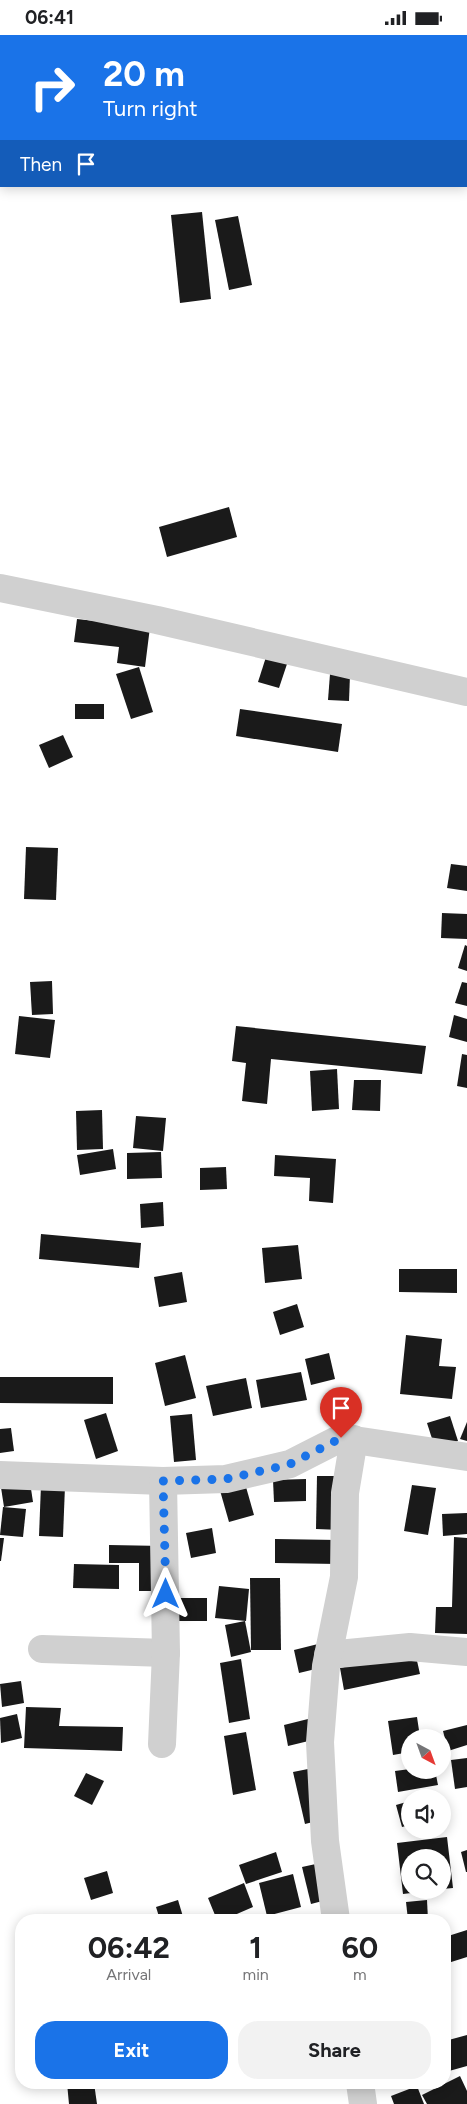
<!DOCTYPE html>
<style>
body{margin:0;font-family:Figtree,sans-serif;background:#f2f2f2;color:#202124;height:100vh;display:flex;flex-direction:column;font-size:19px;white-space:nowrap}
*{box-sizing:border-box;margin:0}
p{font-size:16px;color:#757577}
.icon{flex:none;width:28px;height:28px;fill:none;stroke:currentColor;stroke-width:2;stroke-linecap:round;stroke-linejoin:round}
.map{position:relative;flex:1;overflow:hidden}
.drawer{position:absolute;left:15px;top:1879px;width:436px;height:175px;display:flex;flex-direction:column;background:#fff;border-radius:20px;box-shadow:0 2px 12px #0003}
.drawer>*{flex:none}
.banner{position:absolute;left:0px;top:0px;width:468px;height:152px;box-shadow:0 2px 12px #0003;background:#1a73e8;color:#fff;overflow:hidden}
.needle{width:32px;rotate:139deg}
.controls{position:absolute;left:401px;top:1694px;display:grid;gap:10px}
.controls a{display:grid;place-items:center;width:50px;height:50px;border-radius:50%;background:#fff;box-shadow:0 2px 12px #0003;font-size:25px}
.pin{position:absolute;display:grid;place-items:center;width:42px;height:42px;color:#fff;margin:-51px -21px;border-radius:50% 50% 50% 0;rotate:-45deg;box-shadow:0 0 5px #0007}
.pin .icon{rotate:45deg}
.me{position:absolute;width:55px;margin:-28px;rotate:0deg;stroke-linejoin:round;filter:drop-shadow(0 0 4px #0008)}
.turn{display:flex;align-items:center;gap:18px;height:105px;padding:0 20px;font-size:22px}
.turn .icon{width:65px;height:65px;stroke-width:2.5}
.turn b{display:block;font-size:35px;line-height:42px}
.then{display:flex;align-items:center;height:48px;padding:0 20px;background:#0003;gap:10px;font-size:19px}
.eta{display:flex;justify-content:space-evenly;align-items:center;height:85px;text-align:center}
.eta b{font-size:30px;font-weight:700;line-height:35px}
.action{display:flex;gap:10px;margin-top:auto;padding:10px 20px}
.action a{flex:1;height:58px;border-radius:20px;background:#1a73e8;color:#fff;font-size:20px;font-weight:700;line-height:58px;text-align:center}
.action a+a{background:#f2f2f2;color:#202124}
.status{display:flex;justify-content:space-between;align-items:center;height:35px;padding:0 25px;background:#fff;direction:ltr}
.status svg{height:14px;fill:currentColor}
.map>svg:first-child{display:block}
</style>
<div class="status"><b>06:41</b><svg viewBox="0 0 49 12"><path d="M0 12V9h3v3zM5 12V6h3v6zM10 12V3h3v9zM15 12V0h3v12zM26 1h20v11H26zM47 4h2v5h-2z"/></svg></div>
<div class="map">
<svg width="467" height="2069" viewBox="0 0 467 2069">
<rect width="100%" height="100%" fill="#fff"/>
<g fill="#1a1a1a">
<polygon points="202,177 211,264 180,268 171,180"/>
<polygon points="238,181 252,250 229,255 215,185"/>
<polygon points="229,472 237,502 167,522 159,492"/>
<polygon points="77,584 150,592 145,632 117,628 119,612 74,607"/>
<polygon points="266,622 287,629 279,653 258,647"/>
<polygon points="139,632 153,677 131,684 116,639"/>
<polygon points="330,639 350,640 349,666 328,665"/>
<rect x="75" y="669" width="29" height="15"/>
<polygon points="240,674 342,689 338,717 236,701"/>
<polygon points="63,700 73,722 49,733 39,710"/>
<polygon points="26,812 58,813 56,865 24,864"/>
<polygon points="451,829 467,831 467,856 447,853"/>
<polygon points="442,878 467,879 467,904 441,903"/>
<polygon points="465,910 467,911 467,936 458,933"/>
<polygon points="52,946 53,979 32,980 30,947"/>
<polygon points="462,947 467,948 467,971 455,968"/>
<polygon points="454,980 467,984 467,1007 449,1002"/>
<polygon points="19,981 55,985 50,1023 15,1019"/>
<polygon points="236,991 426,1011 422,1039 271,1024 267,1069 242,1066 246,1028 232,1026"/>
<polygon points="462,1019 467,1020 467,1053 457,1051"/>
<polygon points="337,1034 339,1074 312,1076 310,1036"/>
<polygon points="354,1045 381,1045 380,1076 352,1075"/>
<polygon points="102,1075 103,1114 77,1115 76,1076"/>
<polygon points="136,1081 166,1083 163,1116 133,1113"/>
<polygon points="113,1114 116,1134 80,1140 77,1120"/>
<polygon points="161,1117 162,1143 127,1144 127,1118"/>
<polygon points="275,1120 336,1124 333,1168 309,1166 310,1143 274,1141"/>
<polygon points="226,1132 227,1154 200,1155 200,1133"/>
<polygon points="163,1167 164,1191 141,1193 140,1169"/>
<polygon points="41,1199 141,1208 139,1233 39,1224"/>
<polygon points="298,1210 302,1244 265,1248 262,1213"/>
<polygon points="399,1234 457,1234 457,1258 399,1257"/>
<polygon points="182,1237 187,1267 159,1272 154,1242"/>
<polygon points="297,1269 304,1292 280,1300 273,1277"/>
<polygon points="406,1300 442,1304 439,1331 456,1332 452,1364 400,1359"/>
<polygon points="329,1318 335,1344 311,1350 305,1324"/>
<polygon points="185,1320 196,1363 165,1371 155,1328"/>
<polygon points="301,1337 307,1365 261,1373 256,1345"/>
<polygon points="0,1342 113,1342 113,1369 0,1368"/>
<polygon points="246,1343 252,1373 213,1381 206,1351"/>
<polygon points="106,1378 118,1416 96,1424 84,1385"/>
<polygon points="192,1379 196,1425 174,1427 170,1381"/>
<polygon points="450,1381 458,1406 435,1413 427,1388"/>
<polygon points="467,1387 467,1406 460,1404"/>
<polygon points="11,1393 14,1416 0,1418 0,1394"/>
<polygon points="28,1434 33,1467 4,1472 0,1446"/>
<polygon points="317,1441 342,1441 341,1495 316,1494"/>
<polygon points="306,1444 306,1466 274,1467 273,1445"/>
<polygon points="244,1445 254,1480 229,1487 219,1452"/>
<polygon points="41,1450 65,1451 63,1502 39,1501"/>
<polygon points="412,1450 436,1453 428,1500 404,1496"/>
<polygon points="3,1472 26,1474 23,1502 0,1500"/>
<polygon points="467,1478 467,1499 443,1501 442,1479"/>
<polygon points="212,1493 216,1518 191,1523 186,1498"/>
<polygon points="454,1502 467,1503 467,1599 435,1598 436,1572 452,1572"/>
<polygon points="0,1503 4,1503 1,1526 0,1526"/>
<polygon points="275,1504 338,1505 338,1529 275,1528"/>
<polygon points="109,1510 164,1511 163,1556 139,1556 139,1528 109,1528"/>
<polygon points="74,1529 119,1530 119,1554 73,1553"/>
<polygon points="250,1543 280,1543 281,1615 251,1615"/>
<polygon points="219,1551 249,1554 246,1586 215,1583"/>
<rect x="179" y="1563" width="28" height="23"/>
<polygon points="245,1586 251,1617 231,1622 225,1590"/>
<polygon points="318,1609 324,1632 299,1638 294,1615"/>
<polygon points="415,1617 420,1639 344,1655 340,1633"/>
<polygon points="241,1624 250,1684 229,1688 220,1628"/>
<polygon points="21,1646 24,1668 2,1672 0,1649"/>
<polygon points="26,1672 61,1673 59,1691 123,1692 122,1716 24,1713"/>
<polygon points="17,1679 22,1703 1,1708 0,1683"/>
<polygon points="320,1681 325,1702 288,1711 284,1690"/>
<polygon points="417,1682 420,1702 410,1702 410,1717 393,1720 388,1686"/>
<polygon points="467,1690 467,1710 448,1716 443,1696"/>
<polygon points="246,1697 256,1755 233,1760 224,1701"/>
<polygon points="467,1723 467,1752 455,1754 451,1725"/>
<polygon points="313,1733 325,1784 305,1789 293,1737"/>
<polygon points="410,1734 435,1735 438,1750 398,1757 395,1736"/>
<polygon points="86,1738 104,1746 92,1770 74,1761"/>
<polygon points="410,1766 410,1790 402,1792 396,1770"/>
<polygon points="447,1802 453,1853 442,1854 442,1822 410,1822 410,1855 427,1856 403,1859 397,1808"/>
<polygon points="467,1815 467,1837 466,1837 461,1817"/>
<polygon points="276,1817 282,1837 246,1849 239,1830"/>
<polygon points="325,1827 334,1863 311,1869 302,1832"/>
<polygon points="107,1836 113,1858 91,1865 84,1843"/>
<polygon points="293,1839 301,1872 267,1881 259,1848"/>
<polygon points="244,1848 253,1872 223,1885 217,1885 208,1863"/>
<polygon points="178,1865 184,1885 160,1885 156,1872"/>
<polygon points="427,1865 428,1885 408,1885 406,1867"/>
<polygon points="467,1895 467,1922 448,1928 445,1919 445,1902"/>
<polygon points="467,2000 467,2031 449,2036 445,2021 445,2006"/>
<polygon points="460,2041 467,2056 467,2069 427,2069 422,2060"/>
<polygon points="67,2048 94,2048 97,2069 69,2069"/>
<polygon points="417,2051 424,2069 394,2069 391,2061"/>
</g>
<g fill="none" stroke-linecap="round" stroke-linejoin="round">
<g stroke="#d0d0d0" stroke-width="28">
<polyline points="0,553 157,585 467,657"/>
<polyline points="0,1440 163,1446 226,1444 290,1429 341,1403 467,1422"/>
<polyline points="42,1614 166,1618"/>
<polyline points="328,1620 410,1612 467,1617"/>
<polyline points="162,1709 166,1618 163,1446"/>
<polyline points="336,1885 325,1806 320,1707 326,1631 344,1542 345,1458 354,1404"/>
<polyline points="360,2048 363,2069"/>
</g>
</g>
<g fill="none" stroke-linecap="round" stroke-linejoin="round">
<polyline stroke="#1a73e8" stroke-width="9" stroke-dasharray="0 16.2" points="166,1559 163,1446 226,1444 274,1433 290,1429 341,1403"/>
</g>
</svg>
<div class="controls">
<a><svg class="needle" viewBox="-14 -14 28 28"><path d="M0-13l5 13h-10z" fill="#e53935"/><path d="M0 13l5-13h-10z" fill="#757577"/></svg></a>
<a><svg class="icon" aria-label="sound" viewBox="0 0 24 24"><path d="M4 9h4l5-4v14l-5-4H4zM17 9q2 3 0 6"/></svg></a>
<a><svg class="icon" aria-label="search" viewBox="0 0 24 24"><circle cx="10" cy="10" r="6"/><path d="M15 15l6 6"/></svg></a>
</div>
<div class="pin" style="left:341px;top:1403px;background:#d93025"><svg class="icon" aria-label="arrive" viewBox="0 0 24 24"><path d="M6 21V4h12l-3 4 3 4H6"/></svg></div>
<svg class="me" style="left:166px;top:1559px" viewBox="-20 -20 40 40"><path d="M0-17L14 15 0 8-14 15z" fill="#1a73e8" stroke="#fff" stroke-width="4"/></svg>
<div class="banner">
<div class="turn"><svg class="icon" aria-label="right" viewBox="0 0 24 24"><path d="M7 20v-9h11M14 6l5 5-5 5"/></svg><div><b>20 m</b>Turn right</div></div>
<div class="then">Then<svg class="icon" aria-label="arrive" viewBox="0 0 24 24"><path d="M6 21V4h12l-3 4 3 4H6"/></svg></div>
</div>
<section class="drawer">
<div class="eta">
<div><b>06:42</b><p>Arrival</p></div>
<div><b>1</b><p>min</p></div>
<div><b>60</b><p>m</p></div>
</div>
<div class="action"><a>Exit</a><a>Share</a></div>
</section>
</div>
